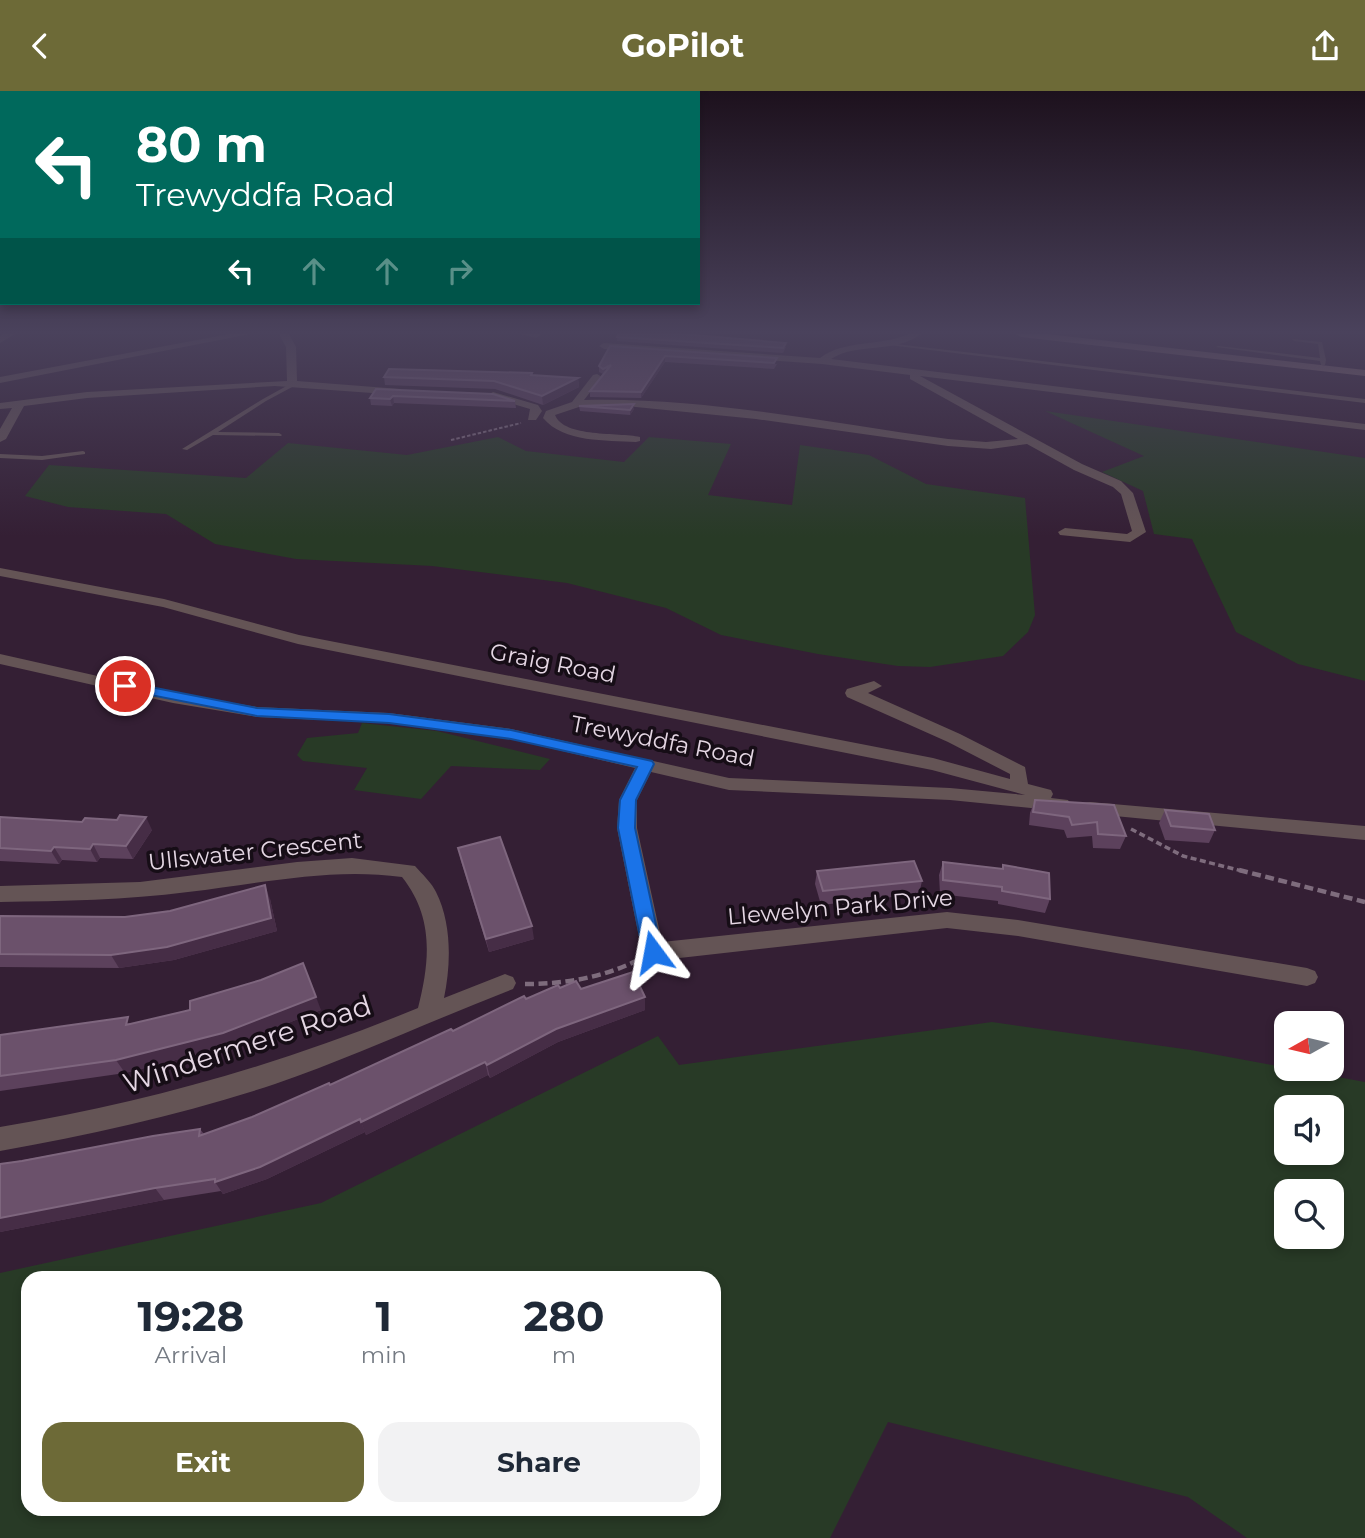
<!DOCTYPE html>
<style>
body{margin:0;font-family:Montserrat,sans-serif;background:#f2f2f3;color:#1f2937;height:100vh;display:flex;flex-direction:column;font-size:26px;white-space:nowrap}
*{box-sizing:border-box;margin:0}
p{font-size:23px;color:#747a83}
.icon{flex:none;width:38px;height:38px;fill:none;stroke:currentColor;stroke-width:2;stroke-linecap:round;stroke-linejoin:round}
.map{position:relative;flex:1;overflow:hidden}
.sheet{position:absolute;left:21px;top:1180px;width:700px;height:245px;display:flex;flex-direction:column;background:#fff;border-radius:21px;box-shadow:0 4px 10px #0003}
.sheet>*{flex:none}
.top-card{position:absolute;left:0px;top:0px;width:700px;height:214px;box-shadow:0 4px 10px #0003;background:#00695c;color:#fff;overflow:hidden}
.needle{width:46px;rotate:262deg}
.controls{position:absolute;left:1274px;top:920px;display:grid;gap:14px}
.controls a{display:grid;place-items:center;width:70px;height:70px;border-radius:14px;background:#fff;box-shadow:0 4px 10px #0003;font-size:35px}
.pin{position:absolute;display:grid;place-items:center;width:60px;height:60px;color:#fff;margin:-30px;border:4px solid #fff;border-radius:50%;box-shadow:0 2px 7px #0007}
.me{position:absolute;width:77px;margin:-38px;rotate:347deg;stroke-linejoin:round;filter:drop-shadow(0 0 5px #0008)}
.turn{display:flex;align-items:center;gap:24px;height:147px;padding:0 21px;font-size:32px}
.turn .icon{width:91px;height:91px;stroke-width:2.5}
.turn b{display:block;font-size:49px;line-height:60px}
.lanes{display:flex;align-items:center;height:66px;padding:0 21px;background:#0003;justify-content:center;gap:35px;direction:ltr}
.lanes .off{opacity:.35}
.eta{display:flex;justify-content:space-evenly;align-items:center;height:119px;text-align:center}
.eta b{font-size:42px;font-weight:700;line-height:49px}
.cta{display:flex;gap:14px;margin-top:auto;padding:14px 21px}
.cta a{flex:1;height:80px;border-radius:21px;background:#6d6a37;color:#fff;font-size:28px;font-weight:700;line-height:80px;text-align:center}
.cta a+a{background:#f2f2f3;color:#1f2937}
header{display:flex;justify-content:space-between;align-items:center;height:91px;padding:0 21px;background:#6d6a37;color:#fff;font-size:32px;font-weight:700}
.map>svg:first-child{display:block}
</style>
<header><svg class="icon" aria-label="back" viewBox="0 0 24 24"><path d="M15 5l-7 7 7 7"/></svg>GoPilot<svg class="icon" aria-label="share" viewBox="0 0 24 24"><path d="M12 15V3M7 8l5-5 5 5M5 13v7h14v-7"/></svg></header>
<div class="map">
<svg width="1365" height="1447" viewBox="0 0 1365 1447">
<rect width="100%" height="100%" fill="#341f34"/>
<g fill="#283a26" fill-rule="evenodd">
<polygon points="1045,320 1365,367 1365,590 1298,573 1236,541 1192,448 1154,443 1143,400 1102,381 1144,365"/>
<polygon points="498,346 526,360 624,371 649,346 731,353 708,404 792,414 800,354 869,364 926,393 1025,407 1035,524 1028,541 1003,565 930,576 898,575 818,563 721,544 666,517 567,492 432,475 296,468 215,453 166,423 68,416 25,405 49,374 246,387 288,352 407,364"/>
<polygon points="362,632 437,640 550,668 540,679 451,675 421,708 354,699 367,677 303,670 297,664 307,647 358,642"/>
<path d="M992,931L1191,959L1365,991V1447H1247L1188,1406L888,1331L830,1447H0V1182L321,1112L658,945L679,974ZM1286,1017H1332V1062H1286ZM1286,1101H1332V1146H1286ZM714,1186V1418H28V1186Z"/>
</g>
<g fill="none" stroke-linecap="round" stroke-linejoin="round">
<polyline stroke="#7e6c7d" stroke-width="2" stroke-dasharray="3.5 2" stroke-linecap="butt" points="451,349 521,332"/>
<polyline stroke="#7e6c7d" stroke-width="3.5" stroke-dasharray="6 3.5" stroke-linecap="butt" points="1131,738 1183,765 1246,781"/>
<g stroke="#7e6c7d" stroke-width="4.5" stroke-dasharray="9 4.5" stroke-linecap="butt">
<polyline points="1239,779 1365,811"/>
<path d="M525,893C563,893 601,887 636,870"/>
</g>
<g fill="#645455" fill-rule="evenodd">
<polygon points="1292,248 1322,251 1326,269 1325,274 1321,274 1320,270 1216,256 1218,255 1320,267 1318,253 1294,250"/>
<polygon points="887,252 1365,308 1365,312 889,254"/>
<polygon points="292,292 294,293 294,295 266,310 218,341 279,342 282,344 281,345 213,344 187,359 182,358 263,308"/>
<polygon points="83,360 85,361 85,363 42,369 0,367 0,363 42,365"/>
</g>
<g fill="#645455" fill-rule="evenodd">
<polygon points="3,243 15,243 0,252 0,245"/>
<polygon points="279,243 289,243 296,256 297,290 400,298 405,301 400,304 275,295 87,307 24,315 6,348 0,351 0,338 12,317 0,318 0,312 87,301 287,290 286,256"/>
<polygon points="521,243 540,243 541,244 536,247"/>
<path d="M908,243H921C895,263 857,251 831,268L1365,333V339L920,285L1082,373L1121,390L1133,402L1146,441L1130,451L1060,444L1058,441L1065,437L1127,443L1132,440L1121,403L1113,396L1074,379L1027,353L991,358L948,355L756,328L626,315L579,316L555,324C564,347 619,341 640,346V350L636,351C606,349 564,352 543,327L546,320L572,311L593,284L597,283L602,286L584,309C706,306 827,332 948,348L986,351L1018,348L910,288V284L822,273L604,258L599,255L604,252L820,267C845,248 880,256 908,243Z"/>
<polygon points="493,301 538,314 542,320 536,329 528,329 530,318 489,306 488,304"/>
<polygon points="0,477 164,508 299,544 933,667 1010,688 1010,683 948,651 847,606 845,602 847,598 874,590 882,595 868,602 960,643 1025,676 1028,693 1051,699 1053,703 1051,707 1068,709 1071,714 1068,719 1061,720 950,709 729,699 651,681 637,709 637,737 662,851 947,821 1018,829 1307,877 1315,880 1318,886 1315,892 1307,895 1018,845 947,837 653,870 645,867 642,861 617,737 619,709 635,677 511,648 389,632 257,626 173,612 0,573 0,563 173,602 257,616 389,622 511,638 729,687 950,697 1025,704 932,679 298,553 163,516 0,485"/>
<polygon points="1090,711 1365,735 1365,749 1083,722 1080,717 1083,712"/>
<path d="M352,767L415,775C422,783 432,792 436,801C452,833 451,873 444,907L505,883L513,886L516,892L513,898C433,929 356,965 275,993C185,1023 93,1043 0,1060V1036C145,1012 282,973 418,917C430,870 434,826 402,786C329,776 260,793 188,801C126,809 63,810 0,811V795L140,791L297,771Z"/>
</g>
<polygon fill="#645455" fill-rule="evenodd" points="229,243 250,243 0,292 0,286"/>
<polygon fill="#866c6e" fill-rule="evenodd" points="1016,243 1047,243 1365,279 1365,285 1021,246"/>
</g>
<g fill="#5c415c">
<polygon points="617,246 786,256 783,262 617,250"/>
<polygon points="610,255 777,273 774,278 665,271 641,307 590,306 590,300 603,283 599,281 599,275"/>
<polygon points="532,282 533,284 578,287 579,296 543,314 495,298 385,294 384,286"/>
<polygon points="376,298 515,310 516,317 394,312 392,315 371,314 370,307"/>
<polygon points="634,313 634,318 630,324 580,320 579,315"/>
<polygon points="1035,709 1114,714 1126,745 1120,758 1093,757 1092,745 1067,747 1064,739 1029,734 1030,722"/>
<polygon points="1165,719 1215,739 1209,752 1165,749 1159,732"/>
<polygon points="0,726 152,739 133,768 100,767 97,771 62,769 59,773 0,770"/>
<polygon points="458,757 534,848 489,861 461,770"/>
<polygon points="943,771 1002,778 1003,774 1050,808 1045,822 998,813 998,810 940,803 939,784"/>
<polygon points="817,780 922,790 919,803 821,814 815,793"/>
<polygon points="270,808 277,840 174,869 119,877 0,876 0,825 125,826"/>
<polygon points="560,897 581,898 645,919 558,951 490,987 488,984 366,1044 365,1041 267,1088 223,1103 221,1100 164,1109 0,1141 0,1073 200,1038 204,1043 252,1026 330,994 526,908"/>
<polygon points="321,919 230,955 125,982 0,1000 0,944 132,932"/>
</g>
<g fill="#462d46">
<polygon points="665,265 665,271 641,307 641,301"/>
<polygon points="578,287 579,296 543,314 542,305"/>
<polygon points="393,305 394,312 392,315 390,308"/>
<polygon points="634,313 634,318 630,324 630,319"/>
<polygon points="146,726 152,739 133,768 126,755"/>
<polygon points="93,753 100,767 97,771 90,758"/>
<polygon points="54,756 62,769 59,773 51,760"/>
<polygon points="265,794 270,808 277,840 174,869 119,877 111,864"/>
<polygon points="532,835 534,848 489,861 486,848"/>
<polygon points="303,872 321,919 230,955 125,982 116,969"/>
<polygon points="645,906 645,919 558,951 490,987 487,974 556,938"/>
<polygon points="485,971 488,984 366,1044 361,1031"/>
<polygon points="360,1028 365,1041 267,1088 223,1103 215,1091"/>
<polygon points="155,1097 164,1109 0,1141 0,1127"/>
</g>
<g fill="#6b516b" stroke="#7e667e" stroke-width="2">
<polygon points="618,243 682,243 786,252 783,257 617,246"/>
<polygon points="610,255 777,267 774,272 665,265 641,301 590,300 611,274 603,278 599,275"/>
<polygon points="389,278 532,282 531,284 578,287 542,305 494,290 384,286"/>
<polygon points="376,298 493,303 515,310 393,305 390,308 370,307"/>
<polygon points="634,313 630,319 579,315"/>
<polygon points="1035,709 1114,714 1126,745 1098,743 1097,731 1072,734 1069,726 1033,721"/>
<polygon points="1165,719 1209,723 1215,739 1171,735"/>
<polygon points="120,724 146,726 126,755 93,753 90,758 54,756 51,760 0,757 0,726 82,731 85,727 117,729"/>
<polygon points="500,746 532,835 486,848 458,757"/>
<polygon points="914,770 922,790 823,800 817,780"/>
<polygon points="943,771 1003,778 1003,774 1049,782 1050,808 1002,800 1002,796 943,789"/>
<polygon points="265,794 271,827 167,856 111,864 0,863 0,825 125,826 170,820"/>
<polygon points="303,872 316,906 223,942 116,969 0,985 0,944 128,926 126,934 190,919 190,910 261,889"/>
<polygon points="633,881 645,906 556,938 487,974 485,971 361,1031 360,1028 260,1076 215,1091 215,1088 155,1097 0,1127 0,1073 22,1070 153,1045 200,1038 199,1045 252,1026 329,992 330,994 451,938 453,940 524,905 526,908 558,894 560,897 576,890 581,898"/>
</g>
<linearGradient id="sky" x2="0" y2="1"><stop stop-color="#1d111d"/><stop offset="0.54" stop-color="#4a425c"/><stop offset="1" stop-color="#4a425c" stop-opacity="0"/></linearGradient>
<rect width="1365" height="446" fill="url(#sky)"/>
<polygon fill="#1a73e8" stroke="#114b97" stroke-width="2" points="125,591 257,617 389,623 511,639 652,670 654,673 636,709 635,737 662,861 659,866 646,866 643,861 618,737 620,709 637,676 511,648 389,632 257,625 120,598 120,592"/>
<g text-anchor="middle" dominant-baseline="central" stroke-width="7" stroke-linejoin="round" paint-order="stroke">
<g font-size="23" fill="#e5d7e4" stroke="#160d16">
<text transform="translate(553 572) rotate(11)">Graig Road</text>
<text transform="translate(663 650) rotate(11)">Trewyddfa Road</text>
<text transform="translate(255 760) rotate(-6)">Ullswater Crescent</text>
<text transform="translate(840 816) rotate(-5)">Llewelyn Park Drive</text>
</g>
<g font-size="28" fill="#e5d7e4" stroke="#160d16">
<text transform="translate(247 953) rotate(-18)">Windermere Road</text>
</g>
</g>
</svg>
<div class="controls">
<a><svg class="needle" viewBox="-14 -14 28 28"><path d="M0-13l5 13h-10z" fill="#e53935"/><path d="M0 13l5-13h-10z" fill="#747a83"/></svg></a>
<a><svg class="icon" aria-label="sound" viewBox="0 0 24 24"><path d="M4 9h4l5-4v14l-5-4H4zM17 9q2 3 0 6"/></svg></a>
<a><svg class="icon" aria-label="search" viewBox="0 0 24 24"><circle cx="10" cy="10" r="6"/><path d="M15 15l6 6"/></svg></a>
</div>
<div class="pin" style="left:125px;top:595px;background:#d93025"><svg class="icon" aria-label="arrive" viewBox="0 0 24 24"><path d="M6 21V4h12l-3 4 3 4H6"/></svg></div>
<svg class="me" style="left:653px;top:861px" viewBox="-20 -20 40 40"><path d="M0-17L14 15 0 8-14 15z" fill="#1a73e8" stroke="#fff" stroke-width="4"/></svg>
<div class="top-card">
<div class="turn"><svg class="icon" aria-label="left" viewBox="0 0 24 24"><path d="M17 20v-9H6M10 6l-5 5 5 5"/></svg><div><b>80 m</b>Trewyddfa Road</div></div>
<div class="lanes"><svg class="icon" aria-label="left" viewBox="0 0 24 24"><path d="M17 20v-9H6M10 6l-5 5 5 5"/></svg><svg class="icon off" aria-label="ahead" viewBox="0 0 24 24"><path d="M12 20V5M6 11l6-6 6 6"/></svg><svg class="icon off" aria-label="ahead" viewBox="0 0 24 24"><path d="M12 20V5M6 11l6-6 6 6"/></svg><svg class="icon off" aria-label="right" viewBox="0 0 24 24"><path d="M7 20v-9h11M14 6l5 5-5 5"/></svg></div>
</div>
<section class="sheet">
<div class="eta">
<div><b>19:28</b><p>Arrival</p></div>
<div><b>1</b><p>min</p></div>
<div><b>280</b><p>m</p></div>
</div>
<div class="cta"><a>Exit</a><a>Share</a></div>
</section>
</div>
